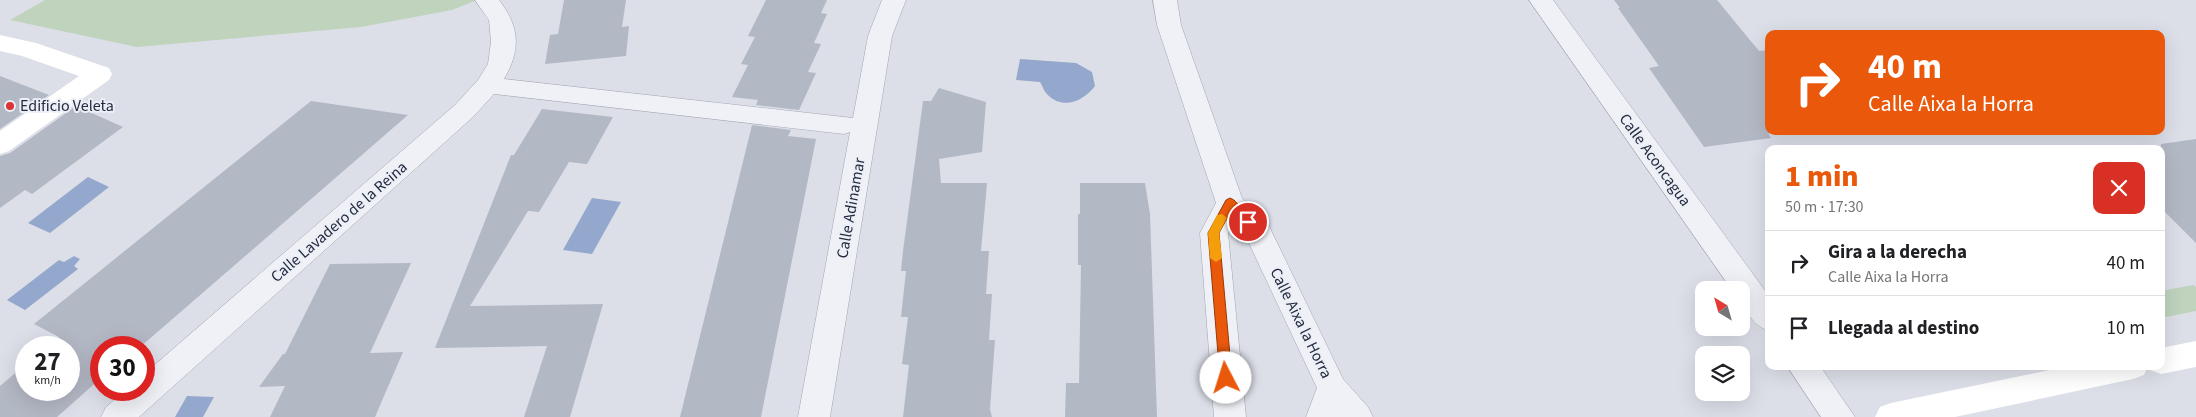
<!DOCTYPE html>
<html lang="es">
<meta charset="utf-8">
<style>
body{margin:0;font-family:"Source Sans 3",sans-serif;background:#f2f2f2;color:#202124;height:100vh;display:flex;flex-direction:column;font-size:19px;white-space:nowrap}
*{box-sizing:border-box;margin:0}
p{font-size:16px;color:#757577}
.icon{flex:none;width:28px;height:28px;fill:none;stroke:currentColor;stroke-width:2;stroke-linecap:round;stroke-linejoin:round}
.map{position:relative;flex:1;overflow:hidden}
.sheet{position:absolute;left:1765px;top:145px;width:400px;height:225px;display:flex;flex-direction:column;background:#fff;border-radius:10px;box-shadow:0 5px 20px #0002}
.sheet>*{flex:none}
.top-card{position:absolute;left:1765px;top:30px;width:400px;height:105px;border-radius:10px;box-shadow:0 5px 20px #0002;background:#ea580c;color:#fff;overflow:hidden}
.needle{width:32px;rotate:323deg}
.tools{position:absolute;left:1695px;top:281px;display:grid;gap:10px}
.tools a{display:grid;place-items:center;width:55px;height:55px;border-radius:10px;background:#fff;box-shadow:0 5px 20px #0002;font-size:25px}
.speed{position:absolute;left:15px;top:336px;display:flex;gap:10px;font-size:25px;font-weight:700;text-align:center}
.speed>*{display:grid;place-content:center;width:65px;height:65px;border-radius:50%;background:#fff;box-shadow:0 5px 20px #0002;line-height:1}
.speed small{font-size:12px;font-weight:400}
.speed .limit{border:8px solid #d22;background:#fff;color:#111}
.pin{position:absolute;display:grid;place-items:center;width:42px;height:42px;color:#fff;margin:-21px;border:2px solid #fff;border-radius:50%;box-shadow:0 1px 5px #0007}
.me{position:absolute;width:55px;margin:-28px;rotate:355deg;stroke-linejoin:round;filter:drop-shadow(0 0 4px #0008)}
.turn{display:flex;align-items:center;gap:18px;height:105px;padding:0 20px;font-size:22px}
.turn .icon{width:65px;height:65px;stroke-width:2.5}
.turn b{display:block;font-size:35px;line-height:42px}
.round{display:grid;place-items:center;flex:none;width:52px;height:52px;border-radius:10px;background:#f2f2f2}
.headline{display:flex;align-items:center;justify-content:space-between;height:85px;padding:0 20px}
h1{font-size:30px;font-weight:800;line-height:38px;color:#ea580c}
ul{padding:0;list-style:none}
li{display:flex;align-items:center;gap:15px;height:65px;padding:0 20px;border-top:1px solid #e0e0e0}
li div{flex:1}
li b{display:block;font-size:19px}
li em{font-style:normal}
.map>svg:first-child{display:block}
</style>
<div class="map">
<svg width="2196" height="417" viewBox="0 0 2196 417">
<rect width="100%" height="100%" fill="#dcdfe8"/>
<g fill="#bfd3bd">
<polygon points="45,0 477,0 452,10 361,27 137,47 10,20"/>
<polygon points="2193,285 2196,287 2196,311 2161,318 2161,291"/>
</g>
<g fill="#94a7cc">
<path d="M1020,59L1076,63L1092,72L1095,86C1085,100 1064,110 1049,96C1044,92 1043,87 1040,82L1016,80Z"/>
<polygon points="88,177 109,187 50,233 28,223"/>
<polygon points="592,198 621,202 592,254 563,250"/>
<polygon points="74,256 80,259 74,266 78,269 25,310 7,300 59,260 64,262"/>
<polygon points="187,396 214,397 203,417 175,417"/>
</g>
<g fill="#b3b8c5">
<polygon points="564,0 626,0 622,27 629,26 626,56 545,64 550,35 558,34"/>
<polygon points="766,0 827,0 821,13 827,14 814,43 821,44 808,72 816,73 799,110 756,105 758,100 732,97 748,65 741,64 755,37 748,36"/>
<polygon points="1614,0 1717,0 1759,51 1769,50 1769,135 1771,138 1704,147 1649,68 1659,66 1618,8 1620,8"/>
<polygon points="0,76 49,95 0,129"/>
<polygon points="939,88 986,102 982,152 939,159 941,183 987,183 981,251 989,251 986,294 992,294 989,340 995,340 990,409 992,417 903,417 909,365 902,364 908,317 901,317 906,271 901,271 903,251 923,101 931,101"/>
<polygon points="311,101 408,115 139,348 101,348 101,378 57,417 0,417 0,386 26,364 26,390 69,390 69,348 47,348 59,337 34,324"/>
<polygon points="76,106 123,127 32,194 25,190 0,208 0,156 10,153"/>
<polygon points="542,109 613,117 587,164 569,162 539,212 528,211 470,306 603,304 570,417 524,417 547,346 435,348 511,155 514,155"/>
<polygon points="752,125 791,130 788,136 816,139 761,417 680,417"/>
<polygon points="2196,139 2196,243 2161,208 2161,144"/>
<polygon points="1080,183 1145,183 1150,214 1157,417 1065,417 1066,383 1079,383 1081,265 1078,265 1078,214 1080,214"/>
<polygon points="411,263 370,353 403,352 375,417 270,417 285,386 259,387 283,354 285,354 330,264"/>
</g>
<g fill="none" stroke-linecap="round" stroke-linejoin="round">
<g stroke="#a1a5b2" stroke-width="1">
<g id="street">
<path d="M475,0H499C520,27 521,50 504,79L853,118L868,36L882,0H906L892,36L830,417H798L850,132L844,134L494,94L473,117L139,417H101L106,407L126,390H144V374L455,105L478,80L488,64L491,42L489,20Z"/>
<polygon points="1153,0 1177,0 1181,25 1242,198 1268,224 1343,379 1368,407 1373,417 1306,417 1317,388 1247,239 1233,224 1228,233 1246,417 1214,417 1200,233 1216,203 1157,25"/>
<path d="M1529,0H1553L1769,296V331C1752,325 1741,307 1741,290H1732Z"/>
<polygon points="1787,366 1820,366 1855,417 1821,417"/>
</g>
</g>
<use href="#street" fill="#eff1f6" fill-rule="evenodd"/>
<g fill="#fff" fill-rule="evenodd">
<polygon points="0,35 36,43 109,68 112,74 109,80 9,151 0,154 0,131 79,76 22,56 0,51"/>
<polygon points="2196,341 2196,367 2161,374 2150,370 2148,366 2161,366 2161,348"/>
<polygon points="2069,366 2148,366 2144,375 2133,379 1955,417 1875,417 1880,407 1891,403"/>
</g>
</g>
<polygon fill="#ea580c" stroke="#983908" points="1230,198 1234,200 1254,222 1248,227 1244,226 1231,211 1219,233 1232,378 1226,384 1220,378 1208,233 1226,200"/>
<polygon fill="#f59e0b" points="1222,214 1227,218 1219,233 1222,258 1216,262 1210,258 1208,233 1217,215"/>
<circle fill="#da3436" stroke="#eceff6" stroke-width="2" cx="10" cy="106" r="5"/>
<g text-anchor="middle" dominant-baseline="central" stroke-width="4" stroke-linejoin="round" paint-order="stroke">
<g font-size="16" fill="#252b40" stroke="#eceff6" text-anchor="start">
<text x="20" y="106">Edificio Veleta</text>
</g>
<g font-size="16" fill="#252b40" stroke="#eceff6">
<text transform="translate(1655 160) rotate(54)">Calle Aconcagua</text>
<text transform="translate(851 208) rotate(-80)">Calle Adinamar</text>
<text transform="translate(339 222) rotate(-41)">Calle Lavadero de la Reina</text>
<text transform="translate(1301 323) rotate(64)">Calle Aixa la Horra</text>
</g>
</g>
</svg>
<div class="tools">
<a><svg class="needle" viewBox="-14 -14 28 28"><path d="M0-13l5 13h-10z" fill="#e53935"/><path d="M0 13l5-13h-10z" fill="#757577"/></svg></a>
<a><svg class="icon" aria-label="layers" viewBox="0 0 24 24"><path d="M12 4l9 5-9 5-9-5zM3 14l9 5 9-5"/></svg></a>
</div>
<div class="speed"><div>27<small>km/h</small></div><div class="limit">30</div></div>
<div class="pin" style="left:1248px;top:222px;background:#d93025"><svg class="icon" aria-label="arrive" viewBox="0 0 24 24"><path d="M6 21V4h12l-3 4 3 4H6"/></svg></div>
<svg class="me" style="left:1226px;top:378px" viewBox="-20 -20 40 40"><circle r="19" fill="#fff"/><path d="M0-13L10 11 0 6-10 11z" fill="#ea580c"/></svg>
<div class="top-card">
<div class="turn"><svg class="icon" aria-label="right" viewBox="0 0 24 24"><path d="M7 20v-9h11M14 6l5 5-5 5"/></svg><div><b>40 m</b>Calle Aixa la Horra</div></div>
</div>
<section class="sheet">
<div class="headline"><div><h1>1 min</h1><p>50 m · 17:30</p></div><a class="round" style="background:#d93025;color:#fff"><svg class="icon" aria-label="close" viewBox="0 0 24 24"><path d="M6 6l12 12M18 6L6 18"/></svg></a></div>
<ul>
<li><svg class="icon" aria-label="right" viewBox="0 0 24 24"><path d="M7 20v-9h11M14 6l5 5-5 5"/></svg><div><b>Gira a la derecha</b><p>Calle Aixa la Horra</p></div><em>40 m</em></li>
<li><svg class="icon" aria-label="arrive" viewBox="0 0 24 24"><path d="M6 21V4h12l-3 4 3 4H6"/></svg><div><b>Llegada al destino</b></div><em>10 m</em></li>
</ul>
</section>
</div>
